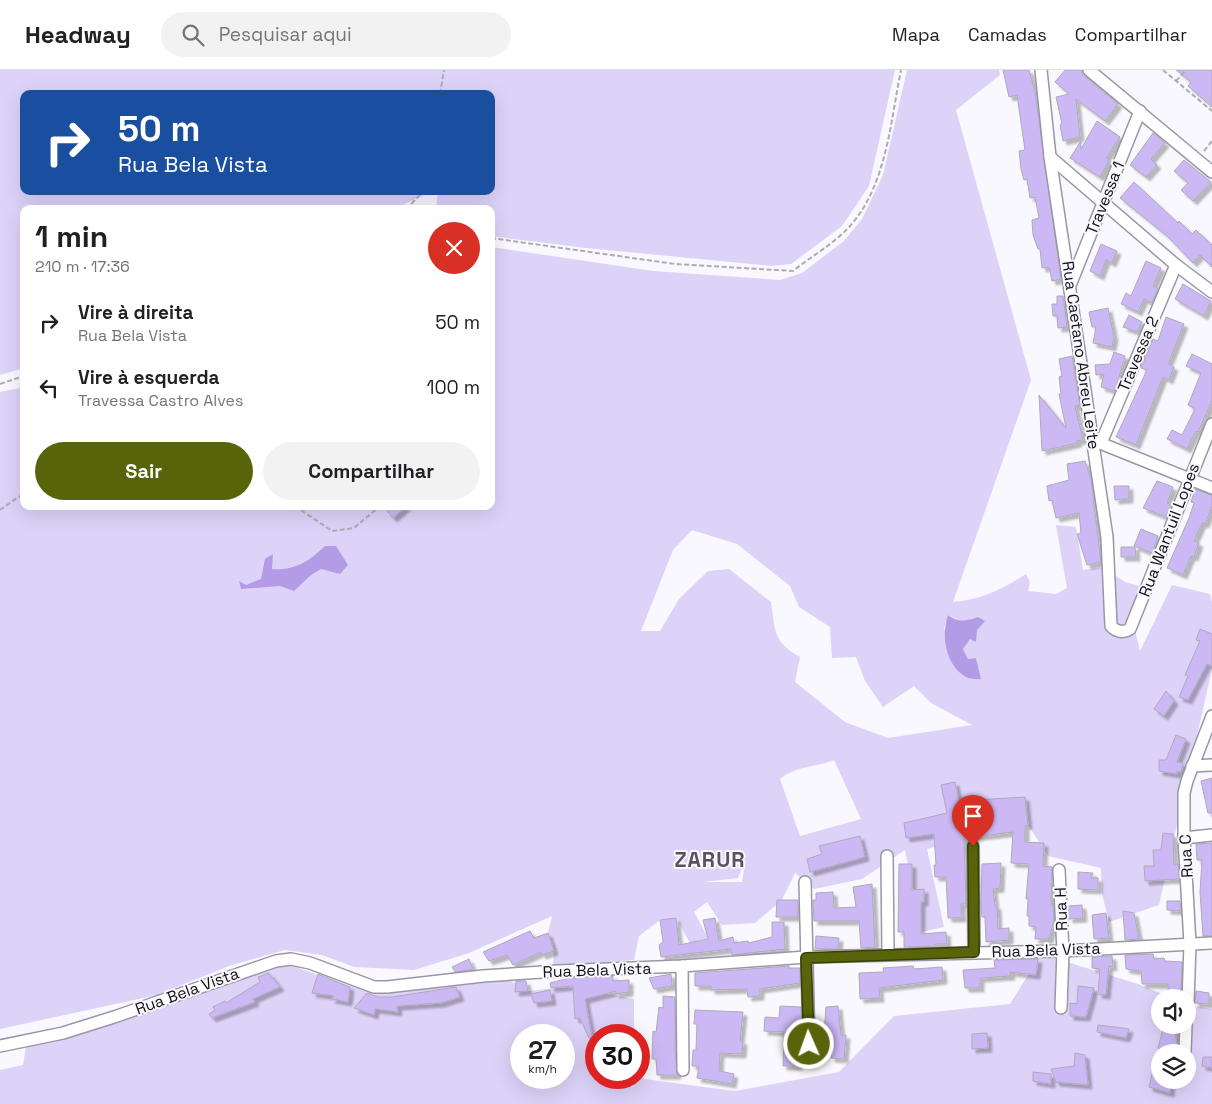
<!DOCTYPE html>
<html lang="pt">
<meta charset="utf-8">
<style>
body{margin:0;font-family:"Space Grotesk",sans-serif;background:#f2f2f2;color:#202124;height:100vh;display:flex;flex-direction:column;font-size:19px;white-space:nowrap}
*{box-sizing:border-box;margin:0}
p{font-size:16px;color:#757577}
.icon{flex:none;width:28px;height:28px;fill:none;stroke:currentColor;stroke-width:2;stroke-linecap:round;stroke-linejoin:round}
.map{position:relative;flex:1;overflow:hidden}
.sheet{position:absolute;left:20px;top:135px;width:475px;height:305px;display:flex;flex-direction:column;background:#fff;border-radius:10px;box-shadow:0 5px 20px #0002}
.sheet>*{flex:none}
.hud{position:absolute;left:20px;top:20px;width:475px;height:105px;border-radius:10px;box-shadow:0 5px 20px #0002;background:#1a4fa0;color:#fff;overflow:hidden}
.controls{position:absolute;left:1151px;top:919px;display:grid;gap:10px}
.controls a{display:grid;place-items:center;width:45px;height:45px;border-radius:50%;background:#fff;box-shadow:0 5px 20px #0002;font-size:25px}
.speed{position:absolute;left:510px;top:954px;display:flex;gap:10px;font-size:25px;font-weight:700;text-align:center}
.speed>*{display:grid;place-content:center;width:65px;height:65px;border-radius:50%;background:#fff;box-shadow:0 5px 20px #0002;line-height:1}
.speed small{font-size:12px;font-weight:400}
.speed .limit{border:8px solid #d22;background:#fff;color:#111}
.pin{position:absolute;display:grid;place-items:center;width:42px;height:42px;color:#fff;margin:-51px -21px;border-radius:50% 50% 50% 0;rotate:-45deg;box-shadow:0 0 5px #0007}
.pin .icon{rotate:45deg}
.me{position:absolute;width:55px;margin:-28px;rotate:358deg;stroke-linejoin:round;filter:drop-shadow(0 0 4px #0008)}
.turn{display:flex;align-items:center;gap:18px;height:105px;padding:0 15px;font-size:22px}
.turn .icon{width:65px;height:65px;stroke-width:2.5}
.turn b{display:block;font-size:35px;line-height:42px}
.round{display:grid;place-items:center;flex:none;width:52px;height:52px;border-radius:26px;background:#f2f2f2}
.overview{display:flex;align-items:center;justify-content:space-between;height:85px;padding:0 15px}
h1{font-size:30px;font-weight:800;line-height:38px}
.primary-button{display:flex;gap:10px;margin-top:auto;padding:10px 15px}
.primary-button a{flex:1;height:58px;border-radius:30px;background:#576409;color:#fff;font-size:20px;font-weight:800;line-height:58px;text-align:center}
.primary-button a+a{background:#f2f2f2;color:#202124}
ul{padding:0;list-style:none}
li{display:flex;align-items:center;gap:15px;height:65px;padding:0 15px}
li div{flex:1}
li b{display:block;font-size:19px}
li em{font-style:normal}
header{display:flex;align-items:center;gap:30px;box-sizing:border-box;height:70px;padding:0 25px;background:#fff;border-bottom:1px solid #e0e0e0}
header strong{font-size:24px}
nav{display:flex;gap:28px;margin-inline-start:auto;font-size:18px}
.search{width:350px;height:45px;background:#f2f2f2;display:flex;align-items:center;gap:12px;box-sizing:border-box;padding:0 18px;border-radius:28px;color:#757577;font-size:19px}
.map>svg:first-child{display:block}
</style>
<header>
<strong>Headway</strong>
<div class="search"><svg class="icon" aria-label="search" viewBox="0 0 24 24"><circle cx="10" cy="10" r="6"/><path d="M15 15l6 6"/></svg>Pesquisar aqui</div>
<nav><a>Mapa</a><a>Camadas</a><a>Compartilhar</a></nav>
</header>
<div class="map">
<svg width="1212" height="1034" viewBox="0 0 1212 1034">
<defs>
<filter id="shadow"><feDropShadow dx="4" dy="4" stdDeviation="1" flood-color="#0004"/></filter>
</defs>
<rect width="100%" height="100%" fill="#f9f8fe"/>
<g fill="#ddd2f8" fill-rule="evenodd">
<polygon points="0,0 895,0 869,116 842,156 791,194 772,196 586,178 491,166 491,139 436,139 438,121 491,121 491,24 24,24 24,121 432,121 394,139 24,139 24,298 0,305"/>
<path d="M907,0H999L1000,5L956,40L1031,310L953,532C981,530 1003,519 1026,504L1030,512L1028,521L1056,524L1067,518L1056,455L1076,457L1083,500L1103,497L1125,512L1140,516L1131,544L1140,581L1172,515L1210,524L1212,532V599L1159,835L1109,852L1102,824L1101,798L1048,786L1028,755L970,728L974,766L927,779L944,857L921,862L905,780L862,809L814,819L795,803L782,830L755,853L722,855L707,832L694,842L708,868L690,873L676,848L660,850L639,866L634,890L553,896L554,881L548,863L552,846L469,883L414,900L354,897L322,885L285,880L229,896L157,925L0,959V322L24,317V436H491V177L653,201L780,210L802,203L844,171L862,149L883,105ZM692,460L737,474L790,516L799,537L830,557L832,588L856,587L865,611L883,637L914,616L931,633L972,655L888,668L845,652L795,612L800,587C773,572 775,560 771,532L729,499L708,501L679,529L660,561H641L673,480ZM948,545L963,552L978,547L975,571L970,568L963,579L968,589L976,588L981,609L944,558ZM834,690L861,749L800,766L780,709C798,695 814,698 834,690ZM746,789L742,812H703L738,808Z"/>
<path d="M1054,888L1138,914L1170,927L1160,928V955H1188V935L1212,939V1034H0V1000L23,995L26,977L135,944L273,898L290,895L343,914L383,924L509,910L528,921L566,917L634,929V965H596V1008H639V993L644,1009L735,1021L839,1002L894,946L1010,934L1038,889ZM521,965H564V1008H521ZM1160,982H1188V1010H1160Z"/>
</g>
<g fill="#b39be5">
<path d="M325,476H336L348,495L340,504L321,499L311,505L294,521L280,516L241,519L239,511L246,515L261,509L265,489L273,484L272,499C295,501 309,491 325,476Z"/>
<path d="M948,545C959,553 966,551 978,547L985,551L977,560L976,572L970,569L963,579L968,589L976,588L981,609C977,609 970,609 966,607C945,595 941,565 948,545Z"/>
</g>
<g fill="#cbb8f5" stroke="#aeaab9" filter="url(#shadow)">
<polygon points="1003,0 1029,0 1035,21 1061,209 1052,211 1049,197 1042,198 1040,179 1038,179 1033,165 1032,150 1039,148 1035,127 1030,128 1027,109 1024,110 1021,99 1019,81 1025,80 1017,25 1009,27"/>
<polygon points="1065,0 1082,0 1082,4 1118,34 1105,51 1076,29 1080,67 1063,71 1060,55 1062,54 1056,27 1069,24 1055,12"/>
<polygon points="1176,0 1212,0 1212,37 1188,16 1191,12"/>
<polygon points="1097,51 1120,67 1106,88 1109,90 1100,107 1070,88 1081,71 1081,79"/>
<polygon points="1153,63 1165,73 1151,89 1157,95 1146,107 1130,95"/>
<polygon points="1184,90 1211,112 1193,131 1181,120 1188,113 1174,101"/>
<polygon points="1134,112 1178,153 1179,151 1192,164 1196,160 1212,175 1212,197 1200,185 1193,193 1166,165 1120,128"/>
<polygon points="1101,174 1117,181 1112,193 1106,190 1100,206 1090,201"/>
<polygon points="1146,191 1161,198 1153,216 1158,218 1152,233 1144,229 1138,242 1121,234 1126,223 1131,226"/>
<polygon points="1183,214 1211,231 1204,246 1175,229"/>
<polygon points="1057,226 1063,226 1067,257 1058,258 1057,246 1053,246 1052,234 1057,234"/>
<polygon points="1108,238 1114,267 1112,277 1093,273 1096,257 1092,257 1089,242"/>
<polygon points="1129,245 1142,252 1137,262 1123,257"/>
<polygon points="1166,247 1184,254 1168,294 1174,297 1169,310 1163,307 1136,375 1116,367 1147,300 1141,298 1151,274 1153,269 1158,271"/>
<polygon points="1114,282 1125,286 1115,321 1101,317 1104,304 1096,305 1095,295 1110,294"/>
<polygon points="1192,284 1212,294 1212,331 1198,362 1196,361 1187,379 1167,369 1172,360 1182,365 1195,339 1188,335 1201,303 1186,296"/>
<polygon points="1072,286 1080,335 1075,336 1083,370 1076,371 1078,373 1042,381 1039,325 1066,358 1059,324 1061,324 1059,307 1062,306 1059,289"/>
<polygon points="1085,391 1091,409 1101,492 1087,495 1077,464 1081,463 1079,443 1056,448 1052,430 1049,431 1047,416 1069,410 1067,394"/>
<polygon points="1157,411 1173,417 1167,433 1171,435 1166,447 1143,438"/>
<polygon points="1114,416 1129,416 1129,429 1115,430"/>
<polygon points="1195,419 1212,425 1212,436 1205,454 1202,453 1194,471 1199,473 1194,487 1191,486 1183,505 1167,498 1189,448 1194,433 1191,432"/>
<polygon points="393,436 407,436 393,448 387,441"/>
<polygon points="1141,459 1158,466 1152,483 1134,476"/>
<polygon points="1121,477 1135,477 1136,487 1121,487"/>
<polygon points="1200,559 1212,564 1212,596 1207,594 1188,630 1179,627 1188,606 1185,605 1200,571 1196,570"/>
<polygon points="1166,621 1174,631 1164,646 1154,639"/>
<polygon points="1176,665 1186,669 1177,692 1183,693 1181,702 1177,701 1177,704 1159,701 1159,690 1166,690"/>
<polygon points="1212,708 1212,743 1208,743 1201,711"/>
<polygon points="955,712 959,731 1025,727 1028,755 1025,756 1025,772 1044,773 1043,796 1052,797 1051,835 1053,835 1054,850 1049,869 1035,869 1036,857 1029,856 1029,846 1027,846 1028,829 1026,829 1029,794 1011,793 1013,762 964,768 966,834 961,834 962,848 948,848 946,807 935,807 934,795 936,795 934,764 906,768 904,753 947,743 941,715"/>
<polygon points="1163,763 1173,764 1174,794 1178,794 1179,809 1145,811 1144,796 1154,796 1153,780 1161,780"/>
<polygon points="860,766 865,787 810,802 807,789 822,784 819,776"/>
<polygon points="1212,773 1212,866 1203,866 1200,822 1202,790 1197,790 1196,774"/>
<polygon points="1001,793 1000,818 993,819 995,836 997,836 998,859 1009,858 1009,870 986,872 985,847 982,847 981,833 982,794"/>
<polygon points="899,794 912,794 912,820 924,819 924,832 921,832 921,864 946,862 947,874 935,874 935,876 904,877 904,862 898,862"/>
<polygon points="1078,802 1093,803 1091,808 1098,808 1098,820 1078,819"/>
<polygon points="872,814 875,877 861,878 859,851 814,851 813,830 816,830 816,823 833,822 834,838 856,837 853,817"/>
<polygon points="777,830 798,830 798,847 776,847"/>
<polygon points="1167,831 1180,831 1181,841 1167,840"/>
<polygon points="1082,835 1083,848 1069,849 1068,836"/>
<polygon points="1123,841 1134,843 1139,869 1125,870"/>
<polygon points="1106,843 1109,868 1094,869 1092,845"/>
<polygon points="676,848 679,875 708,869 703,850 715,848 719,871 733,867 734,873 748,871 749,873 772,867 772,852 784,852 785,879 732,885 731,879 661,887 659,875 663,872 660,850"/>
<polygon points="530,861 534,868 548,863 554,881 542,885 541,882 513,895 507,885 489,891 483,882"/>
<polygon points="816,866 839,868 838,879 815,879"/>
<polygon points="1153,884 1154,889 1164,888 1165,891 1182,892 1181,928 1168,928 1168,914 1142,914 1141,901 1126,899 1125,885"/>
<polygon points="1112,886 1113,897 1109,896 1106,925 1098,924 1100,899 1092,898 1092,887"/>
<polygon points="469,889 473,899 455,902 452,897"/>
<polygon points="1038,889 1036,905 1010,902 1011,906 980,908 980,918 965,918 963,900 995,898 994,890"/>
<polygon points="789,896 789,898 800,898 800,913 760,919 760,926 748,927 747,919 711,920 711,916 695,916 695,903"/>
<polygon points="913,896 914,899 942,897 943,910 879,918 880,928 860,929 859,903 884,902 883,898"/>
<polygon points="269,903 280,917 253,929 255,932 212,948 209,944 215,940 213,937 225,931 226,933 260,912 258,907"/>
<polygon points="318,904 350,917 348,932 331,929 334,926 312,923"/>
<polygon points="671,904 672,916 654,919 649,908"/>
<polygon points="613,906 613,911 629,910 629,922 616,924 616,921 585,929 592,967 589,968 580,948 575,949 573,916 551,918 550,913 569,908"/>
<polygon points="516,911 526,911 528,921 515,922"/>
<polygon points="1078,916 1094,918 1086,947 1070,946 1070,933 1077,934"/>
<polygon points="456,917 460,927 441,933 397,936 398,942 375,939 374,945 354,938 367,923 378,927 392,927"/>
<polygon points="550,920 552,931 534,933 531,924"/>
<polygon points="1196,921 1209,923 1209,934 1195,933"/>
<polygon points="663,926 675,927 675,979 677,1005 657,1005 656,989 652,989 653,961 656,962 659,937 663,938"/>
<polygon points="780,936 801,937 803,978 798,978 798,996 783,996 784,962 764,961 765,947 779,948"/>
<polygon points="838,936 841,965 846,965 844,989 831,988 832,974 816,974 816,964 824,964 826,937"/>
<polygon points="695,940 743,942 740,971 743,971 742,984 720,983 719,1001 734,1004 732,1014 697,1008 699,996 692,996 693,980 696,980 697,954 694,954"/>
<polygon points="1098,955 1115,957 1129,959 1126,968 1097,962"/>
<polygon points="1164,955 1174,955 1178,982 1158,978"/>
<polygon points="987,963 988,978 972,979 972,964"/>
<polygon points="1075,983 1085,985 1088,1015 1056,1012 1051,999 1074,996"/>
<polygon points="1156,987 1160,988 1160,1010 1171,1011 1170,1023 1149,1017"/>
<polygon points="1203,987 1212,987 1212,998 1202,996"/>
<polygon points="1033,1002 1051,1004 1051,1014 1033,1011"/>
</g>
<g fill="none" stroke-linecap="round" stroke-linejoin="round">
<g stroke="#9a96a4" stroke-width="14">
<g id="minor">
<path d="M1041,0L1050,87L1107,467L1111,556C1116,562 1124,563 1130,559L1212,354"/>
<polyline points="1089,0 1212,102"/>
<polyline points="1050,87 1176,195 1212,222"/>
<polyline points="1071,213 1140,41"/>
<polyline points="1095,371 1212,418"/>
<polyline points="1101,373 1176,195"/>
<polyline points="1192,696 1212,695"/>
<polyline points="1184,768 1212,765"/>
<polyline points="973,776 974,882"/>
<polyline points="887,786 888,884"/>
<polyline points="1059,800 1063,881 1061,938"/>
<polyline points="805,812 809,974"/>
<polyline points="682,896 683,1000"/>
<polyline points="1188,932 1190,874 1184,768 1184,723 1187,711 1212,646"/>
<polyline points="0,976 63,963 114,947 276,891 291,889 310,893 374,917 387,917 483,906 558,901 682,896 806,887 1063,881 1212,873"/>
<polyline points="1185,982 1186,955"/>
</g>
</g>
<g stroke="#adacb2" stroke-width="2" stroke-dasharray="5 2.5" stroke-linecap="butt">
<polyline points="1163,0 1212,41"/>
<polyline points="1176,11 1186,0"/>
<polyline points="440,24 444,0"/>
<polyline points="1204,81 1212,71"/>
<polyline points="406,139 424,121"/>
<path d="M491,168L675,194L793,201C813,185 839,171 855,150C887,109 891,49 901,0"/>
<polyline points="0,314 24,306"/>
<polyline points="295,436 332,461 354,458 380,436"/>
<polyline points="0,440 24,423"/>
</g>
<use href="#minor" stroke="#fff" stroke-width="11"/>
</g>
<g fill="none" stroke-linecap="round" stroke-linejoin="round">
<g stroke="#394106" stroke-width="12">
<polyline id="route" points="809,974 806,888 974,882 973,776"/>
</g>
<use href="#route" stroke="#576409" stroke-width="9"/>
</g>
<g text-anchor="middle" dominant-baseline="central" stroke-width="4" stroke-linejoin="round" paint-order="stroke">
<g font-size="16" fill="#111015" stroke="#f9f8fe">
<text transform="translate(1105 128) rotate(-68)">Travessa 1</text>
<text transform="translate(1138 284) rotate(-67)">Travessa 2</text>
<text transform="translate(1081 285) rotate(82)">Rua Caetano Abreu Leite</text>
<text transform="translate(1169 460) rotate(-69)">Rua Wantuil Lopes</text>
<text transform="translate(1186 786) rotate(-93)">Rua C</text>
<text transform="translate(1061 839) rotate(-92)">Rua H</text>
<text transform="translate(1046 880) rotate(-2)">Rua Bela Vista</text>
<text transform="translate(597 900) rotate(-2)">Rua Bela Vista</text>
<text transform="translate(187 921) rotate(-20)">Rua Bela Vista</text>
</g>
<g font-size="21" font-weight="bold" letter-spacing="1" fill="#56525f" stroke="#f9f8fe">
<text x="710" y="789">ZARUR</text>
</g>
</g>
</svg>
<div class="controls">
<a><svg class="icon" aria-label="sound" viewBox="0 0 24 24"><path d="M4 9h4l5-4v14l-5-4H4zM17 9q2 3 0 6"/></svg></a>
<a><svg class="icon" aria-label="layers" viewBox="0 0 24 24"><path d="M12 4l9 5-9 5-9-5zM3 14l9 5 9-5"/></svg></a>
</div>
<div class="speed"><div>27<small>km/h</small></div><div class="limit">30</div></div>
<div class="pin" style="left:973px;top:776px;background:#d93025"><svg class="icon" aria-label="arrive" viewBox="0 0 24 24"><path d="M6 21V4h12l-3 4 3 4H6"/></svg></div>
<svg class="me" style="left:809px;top:974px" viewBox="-20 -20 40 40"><circle r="17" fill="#576409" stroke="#fff" stroke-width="3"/><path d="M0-11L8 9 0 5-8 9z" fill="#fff"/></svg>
<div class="hud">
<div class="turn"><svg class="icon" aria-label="right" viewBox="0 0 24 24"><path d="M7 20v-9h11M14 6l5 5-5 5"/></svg><div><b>50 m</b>Rua Bela Vista</div></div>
</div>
<section class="sheet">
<div class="overview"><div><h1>1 min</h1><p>210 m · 17:36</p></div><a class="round" style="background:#d93025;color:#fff"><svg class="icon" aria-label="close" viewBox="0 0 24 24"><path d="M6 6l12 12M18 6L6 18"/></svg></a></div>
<ul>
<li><svg class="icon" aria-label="right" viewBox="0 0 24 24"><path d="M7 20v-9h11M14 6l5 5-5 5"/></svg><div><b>Vire à direita</b><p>Rua Bela Vista</p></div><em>50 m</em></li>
<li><svg class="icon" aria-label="left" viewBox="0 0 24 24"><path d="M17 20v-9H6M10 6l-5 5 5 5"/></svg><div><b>Vire à esquerda</b><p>Travessa Castro Alves</p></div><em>100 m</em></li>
</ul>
<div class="primary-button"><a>Sair</a><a>Compartilhar</a></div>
</section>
</div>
